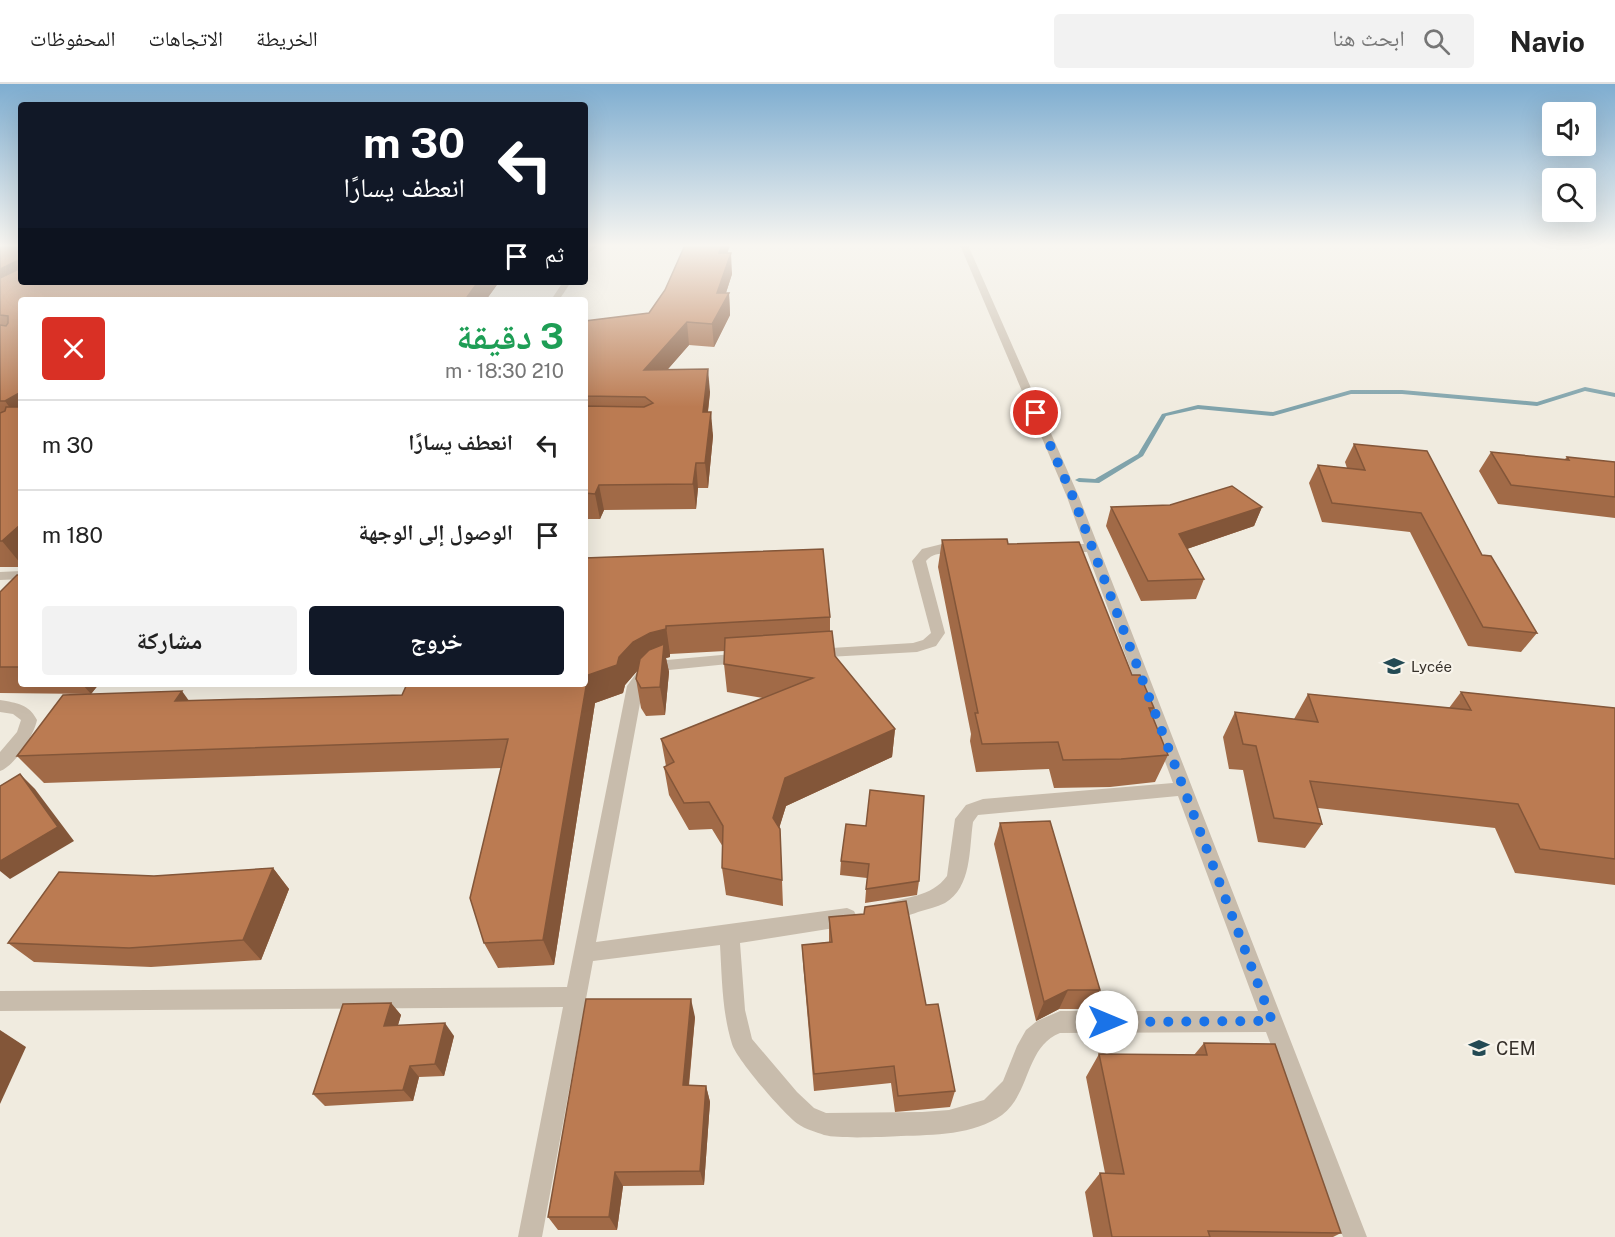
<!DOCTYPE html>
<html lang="ar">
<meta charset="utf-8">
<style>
body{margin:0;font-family:"Public Sans","Noto Naskh Arabic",sans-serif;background:#f2f2f2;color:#222;direction:rtl;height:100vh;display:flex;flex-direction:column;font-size:22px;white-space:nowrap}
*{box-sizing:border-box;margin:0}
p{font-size:20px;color:#767676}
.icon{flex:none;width:33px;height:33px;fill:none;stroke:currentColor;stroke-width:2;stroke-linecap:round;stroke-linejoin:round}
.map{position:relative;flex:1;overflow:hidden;direction:ltr}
.side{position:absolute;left:18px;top:213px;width:570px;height:390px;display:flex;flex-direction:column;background:#fff;border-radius:6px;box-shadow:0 6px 24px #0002;direction:rtl}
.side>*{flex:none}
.hud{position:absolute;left:18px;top:18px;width:570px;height:183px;border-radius:6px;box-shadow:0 6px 24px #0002;direction:rtl;background:#111827;color:#fff;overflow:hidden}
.fabs{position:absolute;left:1542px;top:18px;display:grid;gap:12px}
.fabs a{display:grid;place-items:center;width:54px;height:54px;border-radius:6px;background:#fff;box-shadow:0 6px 24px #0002;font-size:30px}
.pin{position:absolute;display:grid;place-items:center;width:51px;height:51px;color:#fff;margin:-26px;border:3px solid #fff;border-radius:50%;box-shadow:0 2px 6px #0007}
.me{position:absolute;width:66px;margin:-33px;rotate:90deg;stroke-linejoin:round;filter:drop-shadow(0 0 4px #0008)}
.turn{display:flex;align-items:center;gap:21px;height:126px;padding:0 24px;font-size:27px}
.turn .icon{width:78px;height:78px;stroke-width:2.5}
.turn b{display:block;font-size:42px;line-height:51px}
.then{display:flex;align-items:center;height:57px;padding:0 24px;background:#0003;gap:12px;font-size:22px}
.round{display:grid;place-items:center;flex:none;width:63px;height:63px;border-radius:6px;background:#f2f2f2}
.head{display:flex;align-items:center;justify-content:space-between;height:102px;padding:0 24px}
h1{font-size:36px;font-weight:700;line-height:45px;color:#1e9e55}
.action{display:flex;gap:12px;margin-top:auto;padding:12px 24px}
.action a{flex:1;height:69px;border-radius:6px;background:#111827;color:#fff;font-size:24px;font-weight:700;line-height:69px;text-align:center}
.action a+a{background:#f2f2f2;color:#222}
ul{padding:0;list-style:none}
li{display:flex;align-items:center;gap:18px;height:90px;padding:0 24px;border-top:2px solid #e0e0e0}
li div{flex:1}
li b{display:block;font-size:22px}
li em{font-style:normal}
header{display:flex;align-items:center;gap:36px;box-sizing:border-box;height:84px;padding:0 30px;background:#fff;border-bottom:2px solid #e0e0e0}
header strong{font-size:28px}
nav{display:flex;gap:33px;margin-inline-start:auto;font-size:21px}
.search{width:420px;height:54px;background:#f2f2f2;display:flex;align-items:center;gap:15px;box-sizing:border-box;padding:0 21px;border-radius:6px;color:#767676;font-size:22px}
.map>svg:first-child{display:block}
</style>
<header>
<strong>Navio</strong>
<div class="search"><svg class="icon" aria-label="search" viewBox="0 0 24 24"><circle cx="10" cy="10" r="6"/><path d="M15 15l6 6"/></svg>ابحث هنا</div>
<nav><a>الخريطة</a><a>الاتجاهات</a><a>المحفوظات</a></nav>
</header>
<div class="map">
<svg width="1615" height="1153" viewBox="0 0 1615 1153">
<rect width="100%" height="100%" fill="#f0ebdf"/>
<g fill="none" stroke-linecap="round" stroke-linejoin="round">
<polygon fill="#80a3ab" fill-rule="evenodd" points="1585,303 1615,309 1615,313 1585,307 1537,322 1402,310 1351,310 1273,332 1198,325 1166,332 1143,372 1099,399 1079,398 1075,396 1079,394 1095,395 1138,370 1162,330 1198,321 1273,328 1351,306 1402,306 1537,318"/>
<g fill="#c8bcac" fill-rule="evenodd">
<polygon points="599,161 585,172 586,162"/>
<path d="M960,161H968L1079,413L1367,1153H1343L1266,948L1060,949C1025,963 1031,1009 1002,1031C974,1051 933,1051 901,1052C882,1053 840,1055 824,1051C816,1048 805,1045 798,1040C784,1030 737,976 732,960C722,928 722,894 720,861L593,877L542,1153H518L563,923L0,927V907L567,903L627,602L640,584L656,577L743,569L748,570L750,574L748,578L659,587L650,592L643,603L596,858L847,824L854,827L857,833L854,839L847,842L740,859L745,926L752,955L797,1008L814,1024L826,1029L922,1028L949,1026L984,1016L1003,997L1017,962L1026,946L1037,937L1060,927H1258L1178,712L978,731L973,738C969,765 972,803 945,819C937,823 927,825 918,828C907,832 894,837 882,833L879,827L882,821C905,812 931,814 947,792L955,735L966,721L983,715L1173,699L1087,468H1063L1056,464L1063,460H1084L1067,413Z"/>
<polygon points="563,198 571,198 559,216 551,216"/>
<path d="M942,460H961L968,464C956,475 938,463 926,477L945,549L936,562L917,568L810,574L808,570L815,565L913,559L923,556L931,549L912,477L922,465Z"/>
<polygon points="21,487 21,495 0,496 0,488"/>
<path d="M0,616C17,619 29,620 37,636C34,651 15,682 0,687V668L17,648L21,636L13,630L0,628Z"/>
</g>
</g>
<g fill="#a16a47">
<polygon points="0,161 21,161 21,198 499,198 486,216 21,216 21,483 0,483"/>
<polygon points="685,161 730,161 727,169 732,190 726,209 729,209 730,231 714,263 689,261 668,285 710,308 708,328 713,352 708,404 698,404 696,425 604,426 600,435 585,435 585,237 649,229 665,206"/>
<polygon points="1354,360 1482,471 1537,549 1521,568 1468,562 1410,448 1322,438 1309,399 1318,381 1347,384 1345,378"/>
<polygon points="1491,368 1564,376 1567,373 1615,378 1615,434 1498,420 1479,387"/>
<polygon points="1111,423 1262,423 1254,442 1187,465 1204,495 1196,515 1141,517 1106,442"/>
<polygon points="942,456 1008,460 1132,591 1154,624 1151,630 1168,671 1155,698 1110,703 1054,704 1049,685 976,688 970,657 971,650 938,483"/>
<polygon points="585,474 830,533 830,547 835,572 895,645 892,673 786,722 779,744 780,745 783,822 726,811 722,784 723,763 712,745 689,746 669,711 664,683 666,682 661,655 763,614 727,608 724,580 725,567 670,570 670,573 666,574 669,588 665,631 646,632 641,624 636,595 638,586 625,601 623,609 595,619 554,881 498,884 484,859 501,684 44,699 17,672 89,610 0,609 0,508 21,491 21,600 99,600 91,610 189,617 402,611"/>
<polygon points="1461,608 1615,624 1615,801 1515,789 1495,744 1318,724 1322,740 1305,764 1258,758 1243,686 1229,685 1223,653 1235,628 1294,635 1308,610 1449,624"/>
<polygon points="1000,739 1100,906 1090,925 1059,925 1036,937 994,760"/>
<polygon points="846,740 919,797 917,811 865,819 867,794 840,791 841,777"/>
<polygon points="273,784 289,805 261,876 151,883 34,878 8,859 154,792"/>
<polygon points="829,833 955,1007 950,1023 895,1028 891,999 814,1007 803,880 802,861 829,858"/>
<polygon points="391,919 401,931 398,941 454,952 444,992 419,993 413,1017 325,1022 313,1010"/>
<polygon points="695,933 689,1002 706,1002 710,1018 704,1101 623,1102 617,1146 558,1146 548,1133"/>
<polygon points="1204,959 1341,1149 1333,1153 1093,1153 1085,1108 1100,1089 1105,1089 1086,993 1099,970 1194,971"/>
</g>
<g fill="#835639">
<polygon points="722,161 730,161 721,190 719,169"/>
<polygon points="731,169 732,190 721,224 729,209 730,231 714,263 712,240 717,209"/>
<polygon points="20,175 21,177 21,198 0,213 0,185"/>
<polygon points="478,198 499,198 486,216 465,216"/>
<polygon points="687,238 689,261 647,309 644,286"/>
<polygon points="708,285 710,308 705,352 703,328"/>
<polygon points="21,308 21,339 5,317"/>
<polygon points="711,328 713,352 708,404 705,379"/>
<polygon points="696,379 698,404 696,425 693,400"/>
<polygon points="599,401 604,426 600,435 595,410"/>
<polygon points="1262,423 1254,442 1172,470 1179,450"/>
<polygon points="21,440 21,480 2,457"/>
<polygon points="666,542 670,570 670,573 666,574 669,588 665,631 660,603 638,586 625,601 623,609 595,619 554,881 543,856 588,591 619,573 633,558 650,549"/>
<polygon points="82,600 99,600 91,610"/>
<polygon points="182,607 202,635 175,617"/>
<polygon points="895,645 892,673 786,722 774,761 773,734 785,694"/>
<polygon points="20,690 35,705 74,757 10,795 0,787 0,777"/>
<polygon points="273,784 289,805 261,876 243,856"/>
<polygon points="1068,906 1059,925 1036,937 1044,918"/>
<polygon points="691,915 695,933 687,1018 683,1001"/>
<polygon points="391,919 401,931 394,954 384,942"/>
<polygon points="445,939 454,952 444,992 435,980"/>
<polygon points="0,946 26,963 0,1020"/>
<polygon points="410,982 419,993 413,1017 403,1006"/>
<polygon points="706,1002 710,1018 704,1101 700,1087"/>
<polygon points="615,1088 623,1102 617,1146 609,1133"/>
</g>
<g fill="#bb7b52" stroke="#835639" stroke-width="1.5">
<polygon points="0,161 21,161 21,175 0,185"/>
<polygon points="685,161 722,161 719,169 731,169 717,209 729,209 712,240 687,238 644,286 708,285 703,328 711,328 705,379 696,379 693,400 599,401 595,410 585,409 585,322 644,323 653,319 645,313 585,312 585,237 649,229 665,206"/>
<polygon points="21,184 21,198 478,198 465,216 21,216 21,308 5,317 0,317 0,241 6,242 8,239 8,232 0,231 0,194"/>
<polygon points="6,323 21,323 21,440 2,457 0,457 0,329 5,327"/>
<polygon points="1354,360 1427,367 1482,471 1491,472 1537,549 1483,543 1421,429 1332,419 1318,381 1365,386"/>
<polygon points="1491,368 1569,376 1567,373 1615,378 1615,413 1511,401"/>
<polygon points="1232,402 1262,423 1179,450 1204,495 1148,497 1111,423 1170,421"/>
<polygon points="1007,455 1008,460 1079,458 1132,591 1140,591 1154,624 1149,624 1168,671 1121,675 1063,676 1058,658 982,660 975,629 978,629 942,456"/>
<polygon points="823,465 830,533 666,542 666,545 650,549 633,558 619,573 617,581 588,591 543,856 484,859 470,814 508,655 17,672 63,611 182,607 175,617 402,611 407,600 585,600 585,474"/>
<polygon points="17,491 21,491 21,583 0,583 0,508"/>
<polygon points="832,547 835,572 895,645 785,694 773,734 780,745 782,796 722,784 723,742 709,718 684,719 664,683 674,678 661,655 813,594 724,580 725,554"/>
<polygon points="664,560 660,603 641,604 636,595 640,575 649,566"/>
<polygon points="1461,608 1615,624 1615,775 1540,765 1518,720 1310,697 1322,740 1274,734 1256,662 1243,660 1235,628 1318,638 1308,610 1471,626"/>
<polygon points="20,690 58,743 0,777 0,702"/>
<polygon points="870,706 924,712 919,797 866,805 869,780 841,777 846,740 866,742"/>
<polygon points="1050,737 1100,906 1068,906 1044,918 1000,739"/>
<polygon points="273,784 243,856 129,864 8,859 59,788 154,792"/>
<polygon points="906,817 926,921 938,920 955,1007 898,1012 894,982 814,990 802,861 832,858 829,833 864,830 865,823"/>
<polygon points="586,915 691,915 683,1001 706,1002 700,1087 615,1088 609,1133 548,1133"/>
<polygon points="391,919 384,942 445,939 435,980 410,982 403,1006 313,1010 343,920"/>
<polygon points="1204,959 1275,960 1341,1149 1208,1147 1210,1153 1112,1153 1100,1089 1124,1090 1099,970 1207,971"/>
</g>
<linearGradient id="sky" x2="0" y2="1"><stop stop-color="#7eadd0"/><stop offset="0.5" stop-color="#f8f6f1"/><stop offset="1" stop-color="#f8f6f1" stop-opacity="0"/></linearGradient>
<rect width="1615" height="323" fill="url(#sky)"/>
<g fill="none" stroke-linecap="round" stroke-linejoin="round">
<polyline stroke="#1a73e8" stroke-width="10" stroke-dasharray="0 18" points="1036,329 1073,413 1272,937 1107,938"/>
</g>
<defs>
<g id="school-bare" transform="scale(1.62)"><path d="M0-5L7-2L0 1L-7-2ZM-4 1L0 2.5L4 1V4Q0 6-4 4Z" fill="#234a54" stroke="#f8f4eb" stroke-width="2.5" paint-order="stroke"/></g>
</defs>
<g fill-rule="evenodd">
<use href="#school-bare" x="1394" y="582"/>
<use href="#school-bare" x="1479" y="964"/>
</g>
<g text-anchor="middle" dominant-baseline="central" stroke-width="4.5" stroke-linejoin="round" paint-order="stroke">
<g font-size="15" fill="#36302a" stroke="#f8f4eb" text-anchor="start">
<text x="1411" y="582">Lycée</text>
</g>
<g font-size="18" fill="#36302a" stroke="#f8f4eb" text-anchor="start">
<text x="1496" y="964">CEM</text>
</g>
</g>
</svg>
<div class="fabs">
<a><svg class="icon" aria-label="sound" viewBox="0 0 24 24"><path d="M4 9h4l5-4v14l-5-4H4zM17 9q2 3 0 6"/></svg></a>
<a><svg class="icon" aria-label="search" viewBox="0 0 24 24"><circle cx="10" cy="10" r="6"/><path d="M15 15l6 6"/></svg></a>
</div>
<div class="pin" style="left:1036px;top:329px;background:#d93025"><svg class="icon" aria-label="arrive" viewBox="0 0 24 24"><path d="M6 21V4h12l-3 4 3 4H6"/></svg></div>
<svg class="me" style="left:1107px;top:938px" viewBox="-20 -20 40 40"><circle r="19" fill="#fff"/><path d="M0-13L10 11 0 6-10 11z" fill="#1a73e8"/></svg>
<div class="hud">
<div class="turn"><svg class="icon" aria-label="left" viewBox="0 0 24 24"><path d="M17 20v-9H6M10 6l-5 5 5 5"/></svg><div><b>30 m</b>انعطف يسارًا</div></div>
<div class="then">ثم<svg class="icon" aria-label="arrive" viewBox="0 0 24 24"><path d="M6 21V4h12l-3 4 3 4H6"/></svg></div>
</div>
<section class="side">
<div class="head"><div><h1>3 دقيقة</h1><p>210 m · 18:30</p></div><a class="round" style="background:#d93025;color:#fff"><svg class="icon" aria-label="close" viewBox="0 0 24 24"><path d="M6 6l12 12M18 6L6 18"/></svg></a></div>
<ul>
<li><svg class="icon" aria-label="left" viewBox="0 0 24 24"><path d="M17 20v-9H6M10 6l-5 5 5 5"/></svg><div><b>انعطف يسارًا</b></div><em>30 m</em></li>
<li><svg class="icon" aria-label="arrive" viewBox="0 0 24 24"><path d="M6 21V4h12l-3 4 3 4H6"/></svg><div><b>الوصول إلى الوجهة</b></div><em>180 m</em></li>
</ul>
<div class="action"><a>خروج</a><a>مشاركة</a></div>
</section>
</div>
